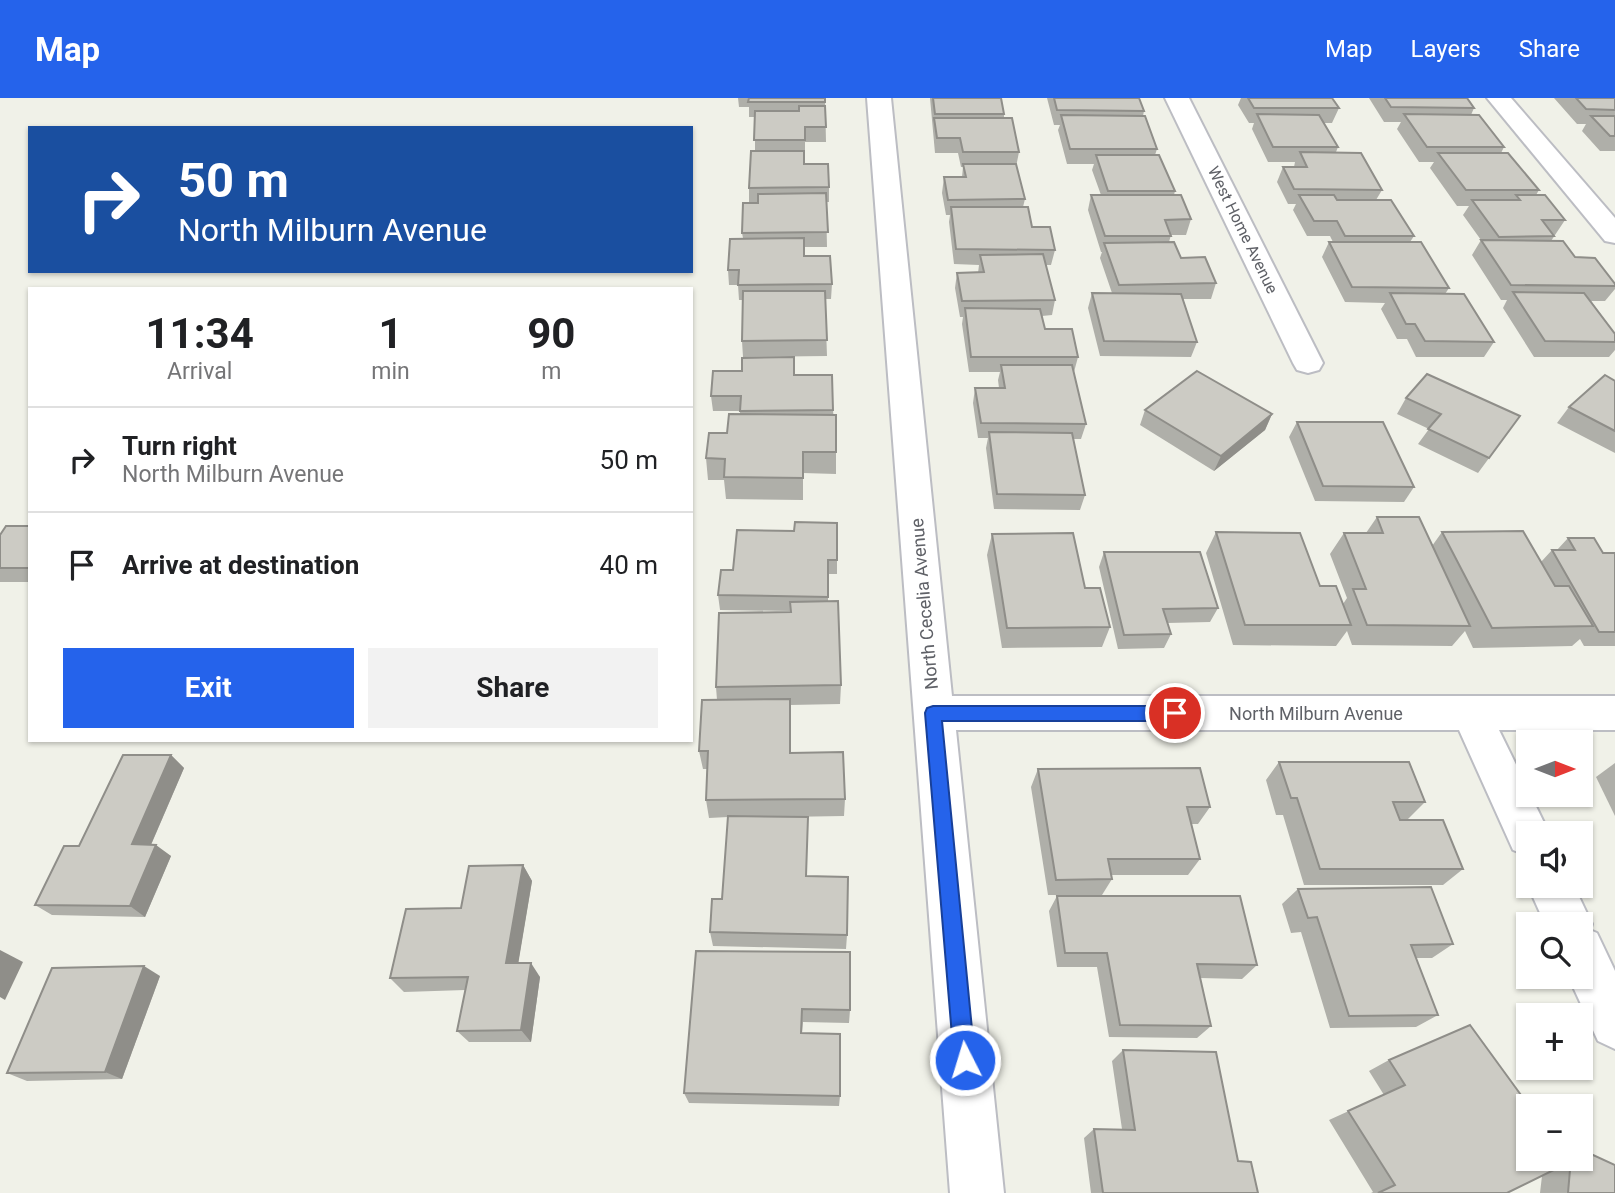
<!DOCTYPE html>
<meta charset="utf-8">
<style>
body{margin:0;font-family:Roboto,sans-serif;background:#f2f2f2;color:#202124;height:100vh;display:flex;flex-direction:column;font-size:26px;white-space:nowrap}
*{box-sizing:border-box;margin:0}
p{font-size:23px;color:#757577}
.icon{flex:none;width:38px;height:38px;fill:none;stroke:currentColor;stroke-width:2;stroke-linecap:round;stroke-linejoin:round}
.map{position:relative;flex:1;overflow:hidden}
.sheet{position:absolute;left:28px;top:189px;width:665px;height:455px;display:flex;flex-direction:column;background:#fff;border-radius:0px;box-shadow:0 2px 5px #0004}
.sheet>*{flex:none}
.guide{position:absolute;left:28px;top:28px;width:665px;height:147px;border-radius:0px;box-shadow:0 2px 5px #0004;background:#1a4fa0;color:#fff;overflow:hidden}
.needle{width:46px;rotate:90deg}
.buttons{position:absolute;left:1516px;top:632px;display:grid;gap:14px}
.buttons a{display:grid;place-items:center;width:77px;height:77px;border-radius:0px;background:#fff;box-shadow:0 2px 5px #0004;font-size:35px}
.pin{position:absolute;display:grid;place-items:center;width:60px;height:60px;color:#fff;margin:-30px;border:4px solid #fff;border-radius:50%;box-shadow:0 2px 7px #0007}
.me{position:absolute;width:77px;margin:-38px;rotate:355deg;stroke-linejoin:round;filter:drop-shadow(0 0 5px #0008)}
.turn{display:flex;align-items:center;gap:24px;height:147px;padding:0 35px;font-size:32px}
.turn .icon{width:91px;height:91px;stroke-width:2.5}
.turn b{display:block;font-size:49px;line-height:60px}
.eta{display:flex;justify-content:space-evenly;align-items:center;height:119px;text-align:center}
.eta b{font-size:42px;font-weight:700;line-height:49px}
.action{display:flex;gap:14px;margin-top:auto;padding:14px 35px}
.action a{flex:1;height:80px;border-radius:0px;background:#2563eb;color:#fff;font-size:28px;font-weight:700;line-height:80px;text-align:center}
.action a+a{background:#f2f2f2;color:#202124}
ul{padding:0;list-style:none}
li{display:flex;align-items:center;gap:21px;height:105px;padding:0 35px;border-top:2px solid #e0e0e0}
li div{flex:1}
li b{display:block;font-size:26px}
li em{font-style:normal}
header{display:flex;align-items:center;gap:42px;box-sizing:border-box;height:98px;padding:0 35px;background:#2563eb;color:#fff}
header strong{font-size:33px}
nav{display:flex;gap:38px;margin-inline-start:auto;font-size:24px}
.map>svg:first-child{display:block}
</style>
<header>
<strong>Map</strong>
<nav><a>Map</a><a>Layers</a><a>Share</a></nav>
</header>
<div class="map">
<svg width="1615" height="1095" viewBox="0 0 1615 1095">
<rect width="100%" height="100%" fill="#f0f1e8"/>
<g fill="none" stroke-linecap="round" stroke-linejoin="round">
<g stroke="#bcbdc3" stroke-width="4">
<g id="minor">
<polygon points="867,0 891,0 952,598 1615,598 1615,632 1499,632 1528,691 1528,696 1530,696 1549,735 1528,735 1528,758 1513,752 1459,632 956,632 1004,1095 950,1095"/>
<polygon points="1165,0 1189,0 1323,265 1319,272 1308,275 1297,272 1293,265"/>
<polygon points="1487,0 1511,0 1615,120 1615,145 1605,143"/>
<polygon points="1528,788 1574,788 1592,826 1590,832 1597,835 1615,873 1615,951 1598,943 1568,878 1580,878 1580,826 1545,826"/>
</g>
</g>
<use href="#minor" fill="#fff" fill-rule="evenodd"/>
</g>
<g fill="#afafa9">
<polygon points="738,0 825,0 826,44 805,44 805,57 804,57 804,66 829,89 829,104 826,104 827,149 804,149 804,158 832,186 831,201 825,201 827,258 743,259 742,243 743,202 739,202 738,187 729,187 728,172 743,140 742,135 749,105 749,90 755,53 755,19 749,19 749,9 739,9"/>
<polygon points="930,0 1001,0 1004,16 1004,20 1019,54 1016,69 1025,101 1023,109 1032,129 1055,152 1051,167 1046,167 1055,202 1052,217 1042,218 1045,231 1078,259 1074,274 1086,326 1081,341 1073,341 1085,397 1080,412 994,411 986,350 988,340 978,340 973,305 975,290 999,290 998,282 1000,274 969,274 962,226 963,219 960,219 955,190 957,175 978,175 979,167 954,166 949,124 950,117 946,117 942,95 944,79 962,79 963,69 961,69 958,55 935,55"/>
<polygon points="1047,0 1139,0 1144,13 1143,18 1157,51 1155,57 1175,93 1174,97 1191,121 1186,137 1171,137 1169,144 1181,160 1216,185 1211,201 1183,201 1197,244 1191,259 1100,258 1088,210 1092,195 1112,195 1100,160 1102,154 1101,154 1088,112 1091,97 1101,97 1092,72 1094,66 1067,66 1058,32 1060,27 1054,27"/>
<polygon points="1241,0 1332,0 1339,10 1332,25 1324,25 1338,49 1336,54 1382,92 1376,102 1414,138 1410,144 1449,190 1445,196 1494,244 1484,259 1416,259 1407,241 1397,241 1381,211 1385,205 1345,204 1322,159 1329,144 1333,144 1330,138 1307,138 1293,112 1296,106 1288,106 1277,84 1283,69 1294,69 1295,64 1268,64 1252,31 1254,25 1249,25 1238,7"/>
<polygon points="1369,0 1467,0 1474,10 1471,17 1504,49 1501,55 1539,92 1536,97 1565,122 1551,143 1615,186 1615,191 1605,203 1591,203 1615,236 1615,252 1609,259 1534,259 1503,210 1507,202 1501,202 1472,157 1481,142 1463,117 1469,108 1457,108 1430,70 1434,64 1419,64 1397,31 1401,24 1384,24"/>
<polygon points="1554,0 1615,0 1615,53 1600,53 1582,33 1586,26 1577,26"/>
<polygon points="794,277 833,312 836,354 836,376 803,375 803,402 726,401 724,382 708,382 706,360 727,335 740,316 740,313 713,313 711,298"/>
<polygon points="1615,283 1615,355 1557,325 1569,309"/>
<polygon points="1406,300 1520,318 1478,375 1418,346 1429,331 1397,316"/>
<polygon points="1145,312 1272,316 1265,332 1214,373 1140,327"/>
<polygon points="1297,324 1414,389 1404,404 1315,403 1289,339"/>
<polygon points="1377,419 1432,448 1442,434 1541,464 1552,452 1557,452 1568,440 1603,455 1615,455 1615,548 1584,548 1580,541 1572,548 1473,550 1465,533 1452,548 1352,547 1347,533 1336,548 1233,547 1206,455 1216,434 1320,488 1343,506 1347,500 1330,456 1344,435 1366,435"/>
<polygon points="30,428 30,484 0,484 0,437"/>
<polygon points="737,432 837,462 837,476 828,476 828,503 841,587 840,606 790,607 791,655 845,701 844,718 783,719 807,778 847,837 846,851 713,848 710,834 722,801 728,719 709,720 706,702 707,671 703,671 699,653 717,602 716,589 790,514 790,513 720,512 718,497 733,472"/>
<polygon points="992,436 1085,490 1110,529 1102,549 1002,550 987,457"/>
<polygon points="1104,454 1218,510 1210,524 1167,525 1171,536 1164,550 1118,551 1099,469"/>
<polygon points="171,657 184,670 151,747 171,758 145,819 52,817 35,807 79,748"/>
<polygon points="1279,664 1425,704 1407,722 1463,771 1443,787 1304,787 1283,717 1276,717 1266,682"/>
<polygon points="1615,665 1615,718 1596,679"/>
<polygon points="1038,671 1210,709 1198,726 1191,726 1200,761 1188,777 1111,777 1112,781 1102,797 1048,797 1031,689"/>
<polygon points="523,767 532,783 518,865 540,879 531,944 469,944 457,933 465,892 404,894 390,880 461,810"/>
<polygon points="1298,791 1453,846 1432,860 1416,860 1438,917 1416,929 1330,930 1301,834 1291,835 1282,806"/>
<polygon points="1057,798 1257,867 1242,881 1200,880 1211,928 1197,940 1109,939 1097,869 1057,869 1049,813"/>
<polygon points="696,853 850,912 849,925 803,924 802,935 840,998 839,1008 689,1005 684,995"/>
<polygon points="160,878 122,981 27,983 7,975"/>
<polygon points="1123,952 1238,1063 1258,1095 1091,1095 1084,1040 1094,1031 1122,1031 1112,963"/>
<polygon points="1389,962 1528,1060 1580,1060 1615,1095 1540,1095 1542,1078 1507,1095 1371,1095 1373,1094 1329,1022 1384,997 1369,973"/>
</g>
<g fill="#8f8e89">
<polygon points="1272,316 1265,332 1214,373 1221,358"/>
<polygon points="171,657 184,670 146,758 132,746"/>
<polygon points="156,747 171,758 145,819 130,808"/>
<polygon points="523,767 532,783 516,879 506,865"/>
<polygon points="0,852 23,864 5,902 0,899"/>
<polygon points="531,865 540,879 531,944 521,932"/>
<polygon points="144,868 160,878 122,981 105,974"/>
</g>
<g fill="#cccbc4" stroke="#8f8e89" stroke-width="2">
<polygon points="749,0 825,0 825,4 748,4"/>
<polygon points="933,0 1001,0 1004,16 935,16"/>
<polygon points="1054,0 1139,0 1144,13 1057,12"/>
<polygon points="1248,0 1332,0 1339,10 1254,10"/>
<polygon points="1385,0 1467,0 1474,10 1391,9"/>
<polygon points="1576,0 1615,0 1615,12 1586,11"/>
<polygon points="799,8 825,8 826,29 805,29 805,42 754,42 755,13 799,13"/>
<polygon points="1257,16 1319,17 1338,49 1273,49"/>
<polygon points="1404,16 1479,17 1504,49 1427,49"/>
<polygon points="1061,17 1145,18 1157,51 1070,51"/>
<polygon points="1591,18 1615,18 1615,38 1610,38"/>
<polygon points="934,20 1012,20 1019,54 963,54 960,40 937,40"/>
<polygon points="751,53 804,53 804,66 828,66 829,89 749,90"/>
<polygon points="1300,54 1361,55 1382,92 1294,91 1283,69 1307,69"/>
<polygon points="1438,55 1508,55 1539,92 1466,92"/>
<polygon points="1096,57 1159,57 1175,93 1108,93"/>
<polygon points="963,66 1016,66 1025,101 948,102 944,79 966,79"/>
<polygon points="826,95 828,134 742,135 743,105 758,105 758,96"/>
<polygon points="1091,97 1181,97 1191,121 1165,122 1171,138 1105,138"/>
<polygon points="1299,97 1334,97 1337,102 1391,102 1414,138 1345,138 1337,123 1314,123"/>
<polygon points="1516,97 1545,97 1565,122 1542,122 1554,138 1499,139 1472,102 1520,102"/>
<polygon points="951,109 1028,109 1032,129 1050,129 1055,152 956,151"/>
<polygon points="804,140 804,158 830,158 832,186 738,187 739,172 728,172 730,141"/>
<polygon points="1481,142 1563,143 1575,159 1595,160 1615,186 1615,188 1511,187"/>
<polygon points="1174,144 1181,160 1205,159 1216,185 1119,187 1104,145"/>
<polygon points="1329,144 1421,144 1449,190 1352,189"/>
<polygon points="1043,156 1055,202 962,203 957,175 984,174 980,157"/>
<polygon points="743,193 825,193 827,242 742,243"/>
<polygon points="1513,194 1584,195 1615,236 1615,244 1545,243"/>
<polygon points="1092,195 1181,196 1197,244 1104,243"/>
<polygon points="1390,195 1464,196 1494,244 1425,243 1415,226 1406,226"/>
<polygon points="965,210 1040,211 1045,231 1072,231 1078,259 971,259"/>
<polygon points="794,259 794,277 832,277 833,312 740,313 741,298 711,298 713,273 742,273 742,260"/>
<polygon points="1001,267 1072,267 1086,326 981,325 975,290 1005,290"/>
<polygon points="1197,273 1272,316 1221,358 1145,312"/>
<polygon points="1427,276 1520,318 1489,360 1428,331 1441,316 1406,300"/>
<polygon points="1605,277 1615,283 1615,333 1569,309"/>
<polygon points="729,316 836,317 836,354 803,354 803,380 724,379 725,361 706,360 709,335 727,335"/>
<polygon points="1297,324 1383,324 1414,389 1323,388"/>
<polygon points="989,334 1072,335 1085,397 997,396"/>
<polygon points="1377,419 1419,419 1470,528 1367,527 1353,491 1366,491 1344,435 1383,435"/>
<polygon points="795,424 837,425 837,462 828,462 828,499 718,497 721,472 733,472 737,432 794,433"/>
<polygon points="6,428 30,428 30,470 0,470 0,437"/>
<polygon points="1523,433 1555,488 1569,488 1593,528 1492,530 1442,434"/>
<polygon points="1216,434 1300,435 1320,488 1336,488 1351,527 1245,527"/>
<polygon points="1073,435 1085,490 1100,490 1110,529 1007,530 992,436"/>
<polygon points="1568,440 1594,440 1603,455 1615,455 1615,534 1599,534 1552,452 1575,452"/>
<polygon points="1104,454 1200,454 1218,510 1163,511 1171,536 1124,537"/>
<polygon points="838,503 841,587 716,589 719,515 791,514 790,504"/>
<polygon points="790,601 790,655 843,654 845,701 706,702 708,653 699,653 702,602"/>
<polygon points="123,657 171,657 132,746 156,747 130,808 35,807 64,748 79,748"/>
<polygon points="1279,664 1409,664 1425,704 1393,704 1400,722 1443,722 1463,771 1320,771 1297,700 1291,700"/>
<polygon points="1200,670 1210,709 1187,709 1200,761 1108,761 1112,781 1056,782 1038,671"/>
<polygon points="728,718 808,719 806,778 848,779 847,837 710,834 712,801 722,801"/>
<polygon points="523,767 506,865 531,865 521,932 457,933 468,879 390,880 406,811 461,810 469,768"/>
<polygon points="1431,789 1453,846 1411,847 1438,917 1349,918 1317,819 1308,820 1298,791"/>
<polygon points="1057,798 1240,798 1257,867 1197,866 1211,928 1120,927 1107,855 1065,855"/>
<polygon points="696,853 850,854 850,912 802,911 801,935 840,936 840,998 684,995"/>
<polygon points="144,868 105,974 7,975 52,870"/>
<polygon points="1470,927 1529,1008 1528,1008 1528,1060 1568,1060 1570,1064 1507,1095 1378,1095 1395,1087 1348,1013 1405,987 1389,962"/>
<polygon points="1123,952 1216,954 1238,1063 1251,1064 1258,1095 1103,1095 1094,1031 1135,1032"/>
<polygon points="1580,1051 1615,1067 1615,1095 1568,1095 1571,1060 1580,1060"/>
</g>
<polygon fill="#2563eb" stroke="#184099" stroke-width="2" points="933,608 1175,608 1181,610 1183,615 1181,620 1175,623 942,623 975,962 972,969 965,972 957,969 954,962 925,615 927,610"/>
<g text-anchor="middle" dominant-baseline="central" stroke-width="6" stroke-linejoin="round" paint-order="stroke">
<g font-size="16" fill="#5f6167" stroke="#fff">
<text transform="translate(1243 132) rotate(64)">West Home Avenue</text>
</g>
<g font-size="18" fill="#5f6167" stroke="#fff">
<text transform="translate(924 506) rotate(-95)">North Cecelia Avenue</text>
<text x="1316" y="615">North Milburn Avenue</text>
</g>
</g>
</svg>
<div class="buttons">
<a><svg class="needle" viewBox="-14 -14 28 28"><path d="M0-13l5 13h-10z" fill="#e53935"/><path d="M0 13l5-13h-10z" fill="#757577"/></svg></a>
<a><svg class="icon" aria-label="sound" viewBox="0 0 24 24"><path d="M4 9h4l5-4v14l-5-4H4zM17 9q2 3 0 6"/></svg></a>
<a><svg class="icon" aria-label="search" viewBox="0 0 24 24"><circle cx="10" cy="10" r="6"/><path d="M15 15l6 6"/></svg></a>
<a>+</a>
<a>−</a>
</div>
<div class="pin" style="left:1175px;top:615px;background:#d93025"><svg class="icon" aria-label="arrive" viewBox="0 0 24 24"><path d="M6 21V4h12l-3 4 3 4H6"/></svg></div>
<svg class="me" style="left:965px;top:962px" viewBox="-20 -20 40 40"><circle r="17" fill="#2563eb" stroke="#fff" stroke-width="3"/><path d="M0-11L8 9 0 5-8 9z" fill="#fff"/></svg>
<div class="guide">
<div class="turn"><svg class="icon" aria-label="right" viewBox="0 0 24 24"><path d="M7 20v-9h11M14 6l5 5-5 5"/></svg><div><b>50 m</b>North Milburn Avenue</div></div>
</div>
<section class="sheet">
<div class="eta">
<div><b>11:34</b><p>Arrival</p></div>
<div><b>1</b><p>min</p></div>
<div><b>90</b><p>m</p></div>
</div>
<ul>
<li><svg class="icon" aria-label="right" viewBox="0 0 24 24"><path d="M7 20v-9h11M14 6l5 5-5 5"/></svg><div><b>Turn right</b><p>North Milburn Avenue</p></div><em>50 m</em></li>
<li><svg class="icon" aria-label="arrive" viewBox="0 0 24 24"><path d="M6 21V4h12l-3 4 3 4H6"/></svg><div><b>Arrive at destination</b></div><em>40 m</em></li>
</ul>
<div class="action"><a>Exit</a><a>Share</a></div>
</section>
</div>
